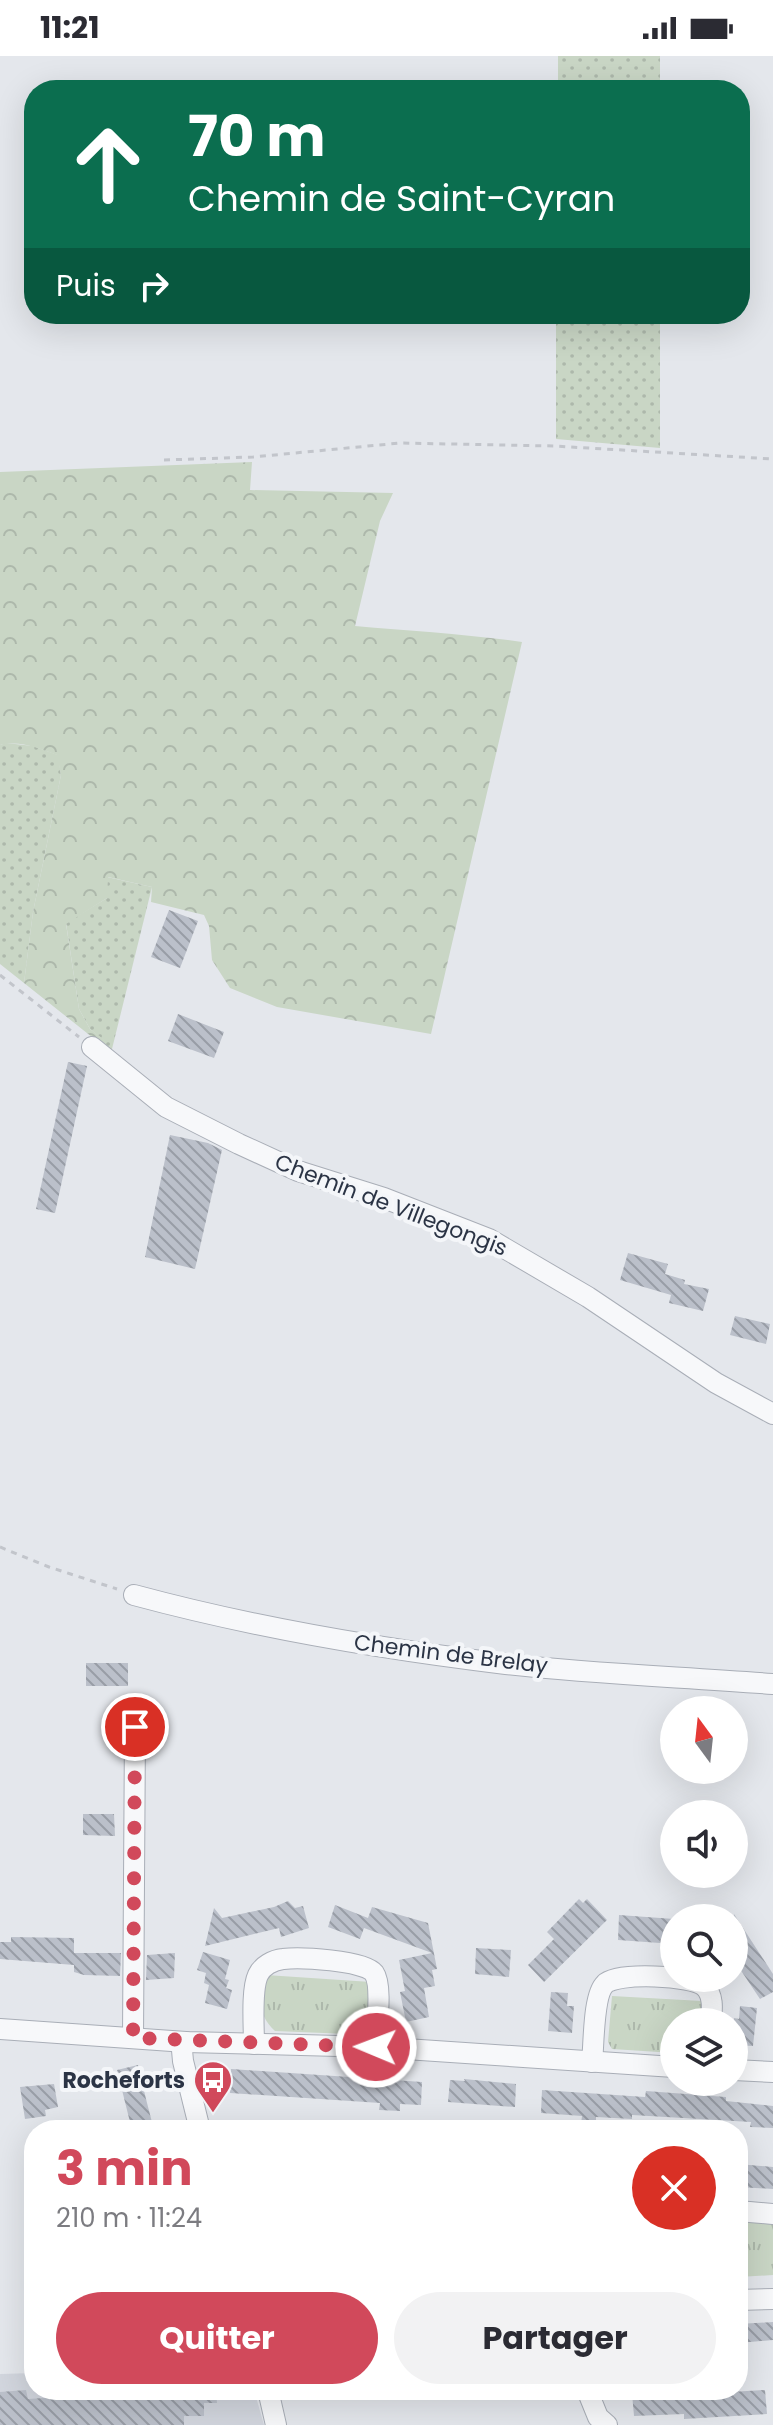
<!DOCTYPE html>
<html lang="fr">
<meta charset="utf-8">
<style>
body{margin:0;font-family:Poppins,sans-serif;background:#f2f2f3;color:#2b2b33;height:100vh;display:flex;flex-direction:column;font-size:30px;white-space:nowrap}
*{box-sizing:border-box;margin:0}
p{font-size:26px;color:#7c7c81}
.icon{flex:none;width:44px;height:44px;fill:none;stroke:currentColor;stroke-width:2;stroke-linecap:round;stroke-linejoin:round}
.map{position:relative;flex:1;overflow:hidden}
.drawer{position:absolute;left:24px;top:2064px;width:724px;height:280px;display:flex;flex-direction:column;background:#fff;border-radius:32px;box-shadow:0 8px 32px #0002}
.drawer>*{flex:none}
.hud{position:absolute;left:24px;top:24px;width:726px;height:244px;border-radius:32px;box-shadow:0 8px 32px #0002;background:#0b6e4f;color:#fff;overflow:hidden}
.needle{width:52px;rotate:345deg}
.buttons{position:absolute;left:660px;top:1640px;display:grid;gap:16px}
.buttons a{display:grid;place-items:center;width:88px;height:88px;border-radius:50%;background:#fff;box-shadow:0 8px 32px #0002;font-size:40px}
.pin{position:absolute;display:grid;place-items:center;width:68px;height:68px;color:#fff;margin:-34px;border:4px solid #fff;border-radius:50%;box-shadow:0 2px 8px #0007}
.me{position:absolute;width:88px;margin:-44px;rotate:271deg;stroke-linejoin:round;filter:drop-shadow(0 0 6px #0008)}
.turn{display:flex;align-items:center;gap:28px;height:168px;padding:0 32px;font-size:36px}
.turn .icon{width:104px;height:104px;stroke-width:2.5}
.turn b{display:block;font-size:56px;line-height:68px}
.then{display:flex;align-items:center;height:76px;padding:0 32px;background:#0003;gap:16px;font-size:30px}
.round{display:grid;place-items:center;flex:none;width:84px;height:84px;border-radius:42px;background:#f2f2f3}
.head{display:flex;align-items:center;justify-content:space-between;height:136px;padding:0 32px}
h1{font-size:48px;font-weight:700;line-height:60px;color:#d1495b}
.button{display:flex;gap:16px;margin-top:auto;padding:16px 32px}
.button a{flex:1;height:92px;border-radius:48px;background:#d1495b;color:#fff;font-size:32px;font-weight:700;line-height:92px;text-align:center}
.button a+a{background:#f2f2f3;color:#2b2b33}
.status{display:flex;justify-content:space-between;align-items:center;height:56px;padding:0 40px;background:#fff;direction:ltr}
.status svg{height:22px;fill:currentColor}
.map>svg:first-child{display:block}
</style>
<div class="status"><b>11:21</b><svg viewBox="0 0 49 12"><path d="M0 12V9h3v3zM5 12V6h3v6zM10 12V3h3v9zM15 12V0h3v12zM26 1h20v11H26zM47 4h2v5h-2z"/></svg></div>
<div class="map">
<svg width="773" height="2369" viewBox="0 0 773 2369">
<defs>
<pattern id="grass-dots" width="8" height="8" patternUnits="userSpaceOnUse" patternTransform="scale(2)"><rect width="8" height="8" fill="#c9d6c5"/><path d="M2 2h.1M6 6h.1" fill="none" stroke="#adb8ab" stroke-width="1.8" stroke-linecap="round"/></pattern>
<pattern id="forest-crowns" width="20" height="18" patternUnits="userSpaceOnUse" patternTransform="scale(2)"><rect width="20" height="18" fill="#c9d6c5"/><path d="M2 6a3 3 0 1 1 6 0M12 15a3 3 0 1 1 6 0" fill="none" stroke="#adb8ab"/></pattern>
<pattern id="park-tufts" width="24" height="20" patternUnits="userSpaceOnUse" patternTransform="scale(2)"><rect width="24" height="20" fill="#c9d6c5"/><path d="M3 7l-1-3M5 7V3M7 7l1-3M15 17l-1-3M17 17v-4M19 17l1-3" fill="none" stroke="#adb8ab"/></pattern>
<pattern id="building-back-hatch" width="6" height="6" patternUnits="userSpaceOnUse" patternTransform="scale(2)"><rect width="6" height="6" fill="#bbc0ca"/><path d="M-1 5l2 2M0 0l6 6M5-1l2 2" fill="none" stroke="#989da6"/></pattern>
</defs>
<rect width="100%" height="100%" fill="#e4e7ec"/>
<polygon fill="#d2d6de" points="34,2317 34,2334 254,2334 264,2369 0,2369 0,2318"/>
<g fill="url(#grass-dots)">
<rect x="558" y="0" width="102" height="34"/>
<polygon points="556,258 660,258 660,392 556,383"/>
<polygon points="6,687 33,690 58,699 61,719 33,856 24,927 0,908 0,689"/>
<polygon points="107,821 152,831 111,997 102,989 106,986 90,973 79,953 66,867 107,842"/>
</g>
<path fill="url(#forest-crowns)" d="M252,406L250,434L393,437L380,465L355,570C411,575 466,578 522,586L431,978L277,951L230,932L212,904L209,870L204,859L151,846L152,831L108,821L107,842L66,868L79,953L90,973L107,986L102,989L24,927L33,856L61,719L57,699C39,692 19,684 0,689V416Z"/>
<g fill="url(#park-tufts)">
<path d="M266,1919L371,1926L370,1970L359,1977L348,1978L275,1975C255,1956 262,1943 266,1919Z"/>
<polygon points="612,1940 702,1945 703,1966 674,1966 674,1997 612,1993 608,1986"/>
<polygon points="738,2163 773,2166 773,2219 738,2221"/>
</g>
<g fill="url(#building-back-hatch)">
<polygon points="169,854 198,865 180,912 151,901"/>
<polygon points="178,958 224,976 214,1002 168,985"/>
<polygon points="68,1006 87,1010 55,1157 36,1153"/>
<polygon points="170,1079 208,1087 222,1094 195,1213 145,1201"/>
<polygon points="628,1197 668,1208 665,1218 685,1224 684,1228 709,1233 703,1255 669,1247 671,1239 620,1224"/>
<polygon points="735,1260 770,1268 766,1288 730,1279"/>
<rect x="86" y="1607" width="42" height="23"/>
<polygon points="83,1758 114,1758 115,1780 83,1779"/>
<polygon points="579,1843 583,1847 587,1843 607,1864 544,1926 528,1909 554,1883 547,1876"/>
<polygon points="288,1845 295,1852 303,1850 309,1872 281,1881 279,1872 205,1890 214,1852 222,1862 274,1851"/>
<polygon points="335,1849 368,1862 372,1851 428,1867 437,1913 432,1914 435,1930 424,1932 429,1961 406,1966 400,1936 405,1935 399,1904 432,1897 364,1872 360,1883 328,1871"/>
<polygon points="734,1858 773,1918 773,1936 760,1943 734,1904"/>
<polygon points="619,1859 674,1863 674,1888 618,1884"/>
<polygon points="11,1881 74,1882 74,1897 121,1897 120,1920 84,1919 74,1916 74,1909 0,1903 0,1886 11,1886"/>
<polygon points="476,1892 511,1894 509,1921 475,1918"/>
<polygon points="203,1896 230,1904 225,1923 229,1924 226,1932 232,1934 227,1953 205,1947 209,1929 204,1927 206,1917 197,1914"/>
<polygon points="175,1897 174,1922 146,1924 147,1899"/>
<polygon points="551,1936 568,1937 567,1950 574,1950 572,1977 548,1975"/>
<polygon points="740,1950 757,1952 753,1990 734,1989 734,1962 739,1963"/>
<polygon points="138,2009 146,2043 154,2074 132,2074 117,2014"/>
<polygon points="231,2013 422,2026 421,2049 400,2048 400,2055 379,2054 380,2047 230,2037"/>
<polygon points="464,2023 516,2028 515,2051 448,2046 450,2024 465,2025"/>
<polygon points="54,2028 58,2051 45,2054 46,2060 25,2063 20,2031"/>
<polygon points="542,2034 645,2041 646,2035 726,2041 726,2045 773,2050 773,2072 750,2071 751,2066 632,2059 632,2063 596,2061 596,2070 581,2068 582,2060 541,2057"/>
<polygon points="738,2108 773,2111 773,2133 738,2131"/>
<polygon points="773,2266 773,2284 738,2287 738,2268"/>
<polygon points="26,2334 28,2343 168,2334 216,2334 217,2347 204,2347 204,2360 184,2360 184,2369 0,2369 0,2336"/>
<polygon points="765,2334 767,2358 684,2363 684,2358 634,2360 632,2337 662,2335 662,2340"/>
</g>
<g fill="none" stroke-linecap="round" stroke-linejoin="round">
<g stroke="#a9aeb7" stroke-width="22">
<g id="street">
<polyline points="92,991 166,1051 239,1088 298,1115 384,1142 489,1183 588,1241 716,1327 773,1358"/>
<path d="M134,1539C256,1572 381,1593 506,1608C594,1618 684,1621 773,1628"/>
<polyline points="0,1973 186,1986 376,1991 674,2011"/>
<polyline points="133,1982 135,1671"/>
<polyline points="186,1986 182,1994 183,2005 200,2074"/>
<path d="M254,1988C254,1971 251,1934 258,1919C262,1910 273,1904 283,1903C299,1901 364,1904 374,1917C383,1930 376,1974 376,1991"/>
<path d="M592,2006C594,1989 593,1939 605,1928C616,1916 693,1919 705,1931C714,1940 712,1954 711,1966"/>
<polyline points="734,2014 773,2016"/>
<polyline points="738,2155 773,2158"/>
<polyline points="738,2244 773,2243"/>
<polyline points="268,2334 276,2369"/>
<polyline points="587,2334 598,2361 607,2369"/>
</g>
</g>
<g stroke="#c2c5cb" stroke-width="3" stroke-dasharray="6 6" stroke-linecap="butt">
<polyline points="164,404 253,401 400,387 554,390 773,403"/>
<polyline points="0,919 79,981"/>
<polyline points="0,1491 49,1511 117,1533"/>
</g>
<use href="#street" stroke="#f7f8fa" stroke-width="20"/>
</g>
<g fill="none" stroke-linecap="round" stroke-linejoin="round">
<polyline stroke="#d1495b" stroke-width="14" stroke-dasharray="0 25.2" points="135,1671 133,1982 376,1991"/>
</g>
<defs>
<g id="bus-pin" transform="scale(2)"><path d="M0 17L-7.5 6A9.5 9.5 0 1 1 7.5 6Z" fill="#d1495b" stroke="#f4f6f9"/><path d="M-5-6H5V4H4V6H2V4H-2V6H-4V4H-5ZM-3.5-4V0h7V-4ZM-3.5 1.2v1.5H-2V1.2ZM2 1.2v1.5H3.5V1.2Z" fill="#fff"/></g>
</defs>
<g fill-rule="evenodd">
<use href="#bus-pin" x="213" y="2024"/>
</g>
<g text-anchor="middle" dominant-baseline="central" stroke-width="8" stroke-linejoin="round" paint-order="stroke">
<g font-size="22" fill="#2b3445" stroke="#f4f6f9">
<text transform="translate(391 1149) rotate(21)">Chemin de Villegongis</text>
<text transform="translate(451 1598) rotate(7)">Chemin de Brelay</text>
</g>
<g font-size="22" font-weight="bold" fill="#2b3445" stroke="#f4f6f9" text-anchor="end">
<text x="185" y="2024">Rocheforts</text>
</g>
</g>
</svg>
<div class="buttons">
<a><svg class="needle" viewBox="-14 -14 28 28"><path d="M0-13l5 13h-10z" fill="#e53935"/><path d="M0 13l5-13h-10z" fill="#7c7c81"/></svg></a>
<a><svg class="icon" aria-label="sound" viewBox="0 0 24 24"><path d="M4 9h4l5-4v14l-5-4H4zM17 9q2 3 0 6"/></svg></a>
<a><svg class="icon" aria-label="search" viewBox="0 0 24 24"><circle cx="10" cy="10" r="6"/><path d="M15 15l6 6"/></svg></a>
<a><svg class="icon" aria-label="layers" viewBox="0 0 24 24"><path d="M12 4l9 5-9 5-9-5zM3 14l9 5 9-5"/></svg></a>
</div>
<div class="pin" style="left:135px;top:1671px;background:#d93025"><svg class="icon" aria-label="arrive" viewBox="0 0 24 24"><path d="M6 21V4h12l-3 4 3 4H6"/></svg></div>
<svg class="me" style="left:376px;top:1991px" viewBox="-20 -20 40 40"><circle r="17" fill="#d1495b" stroke="#fff" stroke-width="3"/><path d="M0-11L8 9 0 5-8 9z" fill="#fff"/></svg>
<div class="hud">
<div class="turn"><svg class="icon" aria-label="ahead" viewBox="0 0 24 24"><path d="M12 20V5M6 11l6-6 6 6"/></svg><div><b>70 m</b>Chemin de Saint-Cyran</div></div>
<div class="then">Puis<svg class="icon" aria-label="right" viewBox="0 0 24 24"><path d="M7 20v-9h11M14 6l5 5-5 5"/></svg></div>
</div>
<section class="drawer">
<div class="head"><div><h1>3 min</h1><p>210 m · 11:24</p></div><a class="round" style="background:#d93025;color:#fff"><svg class="icon" aria-label="close" viewBox="0 0 24 24"><path d="M6 6l12 12M18 6L6 18"/></svg></a></div>
<div class="button"><a>Quitter</a><a>Partager</a></div>
</section>
</div>
